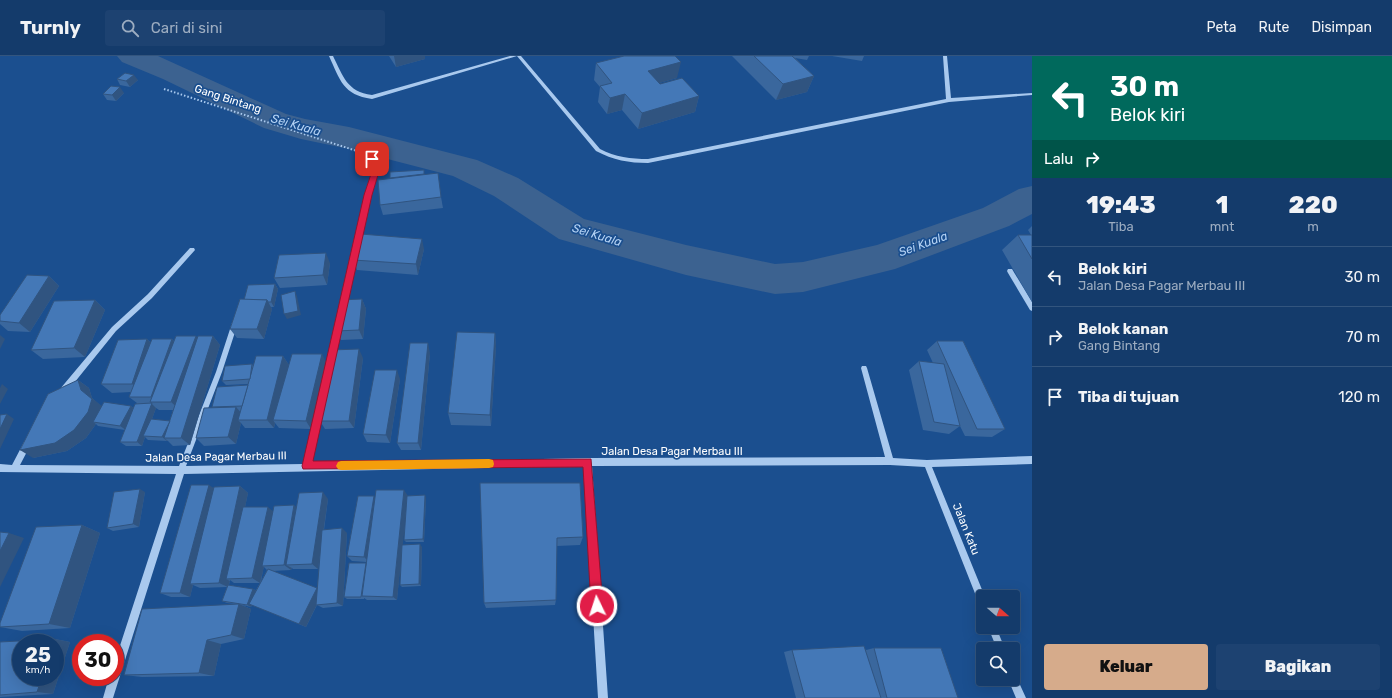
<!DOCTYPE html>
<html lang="id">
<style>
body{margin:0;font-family:Rubik,sans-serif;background:#1d4271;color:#f1f3f6;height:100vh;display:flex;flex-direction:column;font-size:15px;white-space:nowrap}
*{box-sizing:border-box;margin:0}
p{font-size:13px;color:#9dadc1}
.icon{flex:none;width:22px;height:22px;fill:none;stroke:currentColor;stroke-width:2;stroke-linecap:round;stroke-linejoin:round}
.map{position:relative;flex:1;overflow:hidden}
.drawer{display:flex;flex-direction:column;background:#143b6b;width:360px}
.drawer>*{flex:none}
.banner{background:#00695c;color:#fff;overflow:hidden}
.needle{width:26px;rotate:110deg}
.tools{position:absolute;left:976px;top:534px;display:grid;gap:8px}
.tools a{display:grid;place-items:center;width:44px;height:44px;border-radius:4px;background:#143b6b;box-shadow:0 4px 16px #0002,0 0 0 1px #33557e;font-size:20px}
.speed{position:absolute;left:12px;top:578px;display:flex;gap:8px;font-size:20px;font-weight:700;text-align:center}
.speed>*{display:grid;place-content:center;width:52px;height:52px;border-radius:50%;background:#143b6b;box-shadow:0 4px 16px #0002,0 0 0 1px #33557e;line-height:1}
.speed small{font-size:10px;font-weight:400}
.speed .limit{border:6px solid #d22;background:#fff;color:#111}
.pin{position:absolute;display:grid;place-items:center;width:34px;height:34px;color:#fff;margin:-17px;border-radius:8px;box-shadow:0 2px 6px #0006}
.me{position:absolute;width:44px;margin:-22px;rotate:356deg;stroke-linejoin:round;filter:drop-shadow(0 0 3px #0008)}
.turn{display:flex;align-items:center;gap:14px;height:84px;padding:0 12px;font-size:18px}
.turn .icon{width:52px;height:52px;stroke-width:2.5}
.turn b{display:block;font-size:28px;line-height:34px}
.then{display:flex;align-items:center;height:38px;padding:0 12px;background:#0003;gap:8px;font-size:15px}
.eta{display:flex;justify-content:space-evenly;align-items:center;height:68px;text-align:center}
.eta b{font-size:24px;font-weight:800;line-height:28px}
.action{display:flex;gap:8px;margin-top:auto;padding:8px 12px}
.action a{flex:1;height:46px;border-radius:4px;background:#d6ab8b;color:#111;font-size:16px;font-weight:800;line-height:46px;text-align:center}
.action a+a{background:#1d4271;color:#f1f3f6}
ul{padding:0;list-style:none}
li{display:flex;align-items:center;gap:12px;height:60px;padding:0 12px;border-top:1px solid #33557e}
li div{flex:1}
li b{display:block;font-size:15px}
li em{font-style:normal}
header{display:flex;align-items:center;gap:24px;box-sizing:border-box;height:56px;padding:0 20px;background:#143b6b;border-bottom:1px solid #33557e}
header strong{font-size:19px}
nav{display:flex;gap:22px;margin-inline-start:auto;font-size:14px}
.search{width:280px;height:36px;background:#1d4271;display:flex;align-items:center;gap:10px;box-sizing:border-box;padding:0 14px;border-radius:4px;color:#9dadc1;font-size:15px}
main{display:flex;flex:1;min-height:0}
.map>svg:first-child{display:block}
</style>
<header>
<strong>Turnly</strong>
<div class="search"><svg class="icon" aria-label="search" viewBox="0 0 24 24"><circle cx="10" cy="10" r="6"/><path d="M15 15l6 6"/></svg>Cari di sini</div>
<nav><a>Peta</a><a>Rute</a><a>Disimpan</a></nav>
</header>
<main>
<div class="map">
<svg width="1032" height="642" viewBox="0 0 1032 642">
<rect width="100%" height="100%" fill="#1b4f8f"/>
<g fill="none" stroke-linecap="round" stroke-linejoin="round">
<polygon fill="#3c6290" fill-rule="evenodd" points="117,0 158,0 286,58 305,63 349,71 477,104 518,122 584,163 686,189 775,208 803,206 877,189 983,152 1019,133 1032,130 1032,158 1009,170 895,213 803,236 775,238 686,219 559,183 494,140 453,120 349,93 301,83 264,72 163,23 122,6"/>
<polyline stroke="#a9c9ee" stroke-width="2" stroke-dasharray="1.5 2" stroke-linecap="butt" points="164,33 360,96"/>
<g fill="#a9c9ee" fill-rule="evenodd">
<path d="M329,0H333C343,20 347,36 372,39L510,0H521L600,93C615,101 631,103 648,103L946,43L943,0H947L951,42L1032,37V39L949,46L648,107C629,107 613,104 596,95L517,0L372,43C343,39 340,24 329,0Z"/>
<polygon points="372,101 374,102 380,112 371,139 345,253 342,256 339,253 365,139 374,112 369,103"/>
<polygon points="190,192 194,192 195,194 152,242 116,275 66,337 63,338 60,337 59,335 60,333 112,271 148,238"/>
<polygon points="1008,213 1012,213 1032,246 1032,255 1030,254 1008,217 1007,215"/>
<polygon points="235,264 238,267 222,316 186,410 304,408 336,267 339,264 342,267 311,408 588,402 885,401 861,312 862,310 866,310 867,312 893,402 927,404 1032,400 1032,408 932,411 985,541 983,541 983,551 980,550 925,411 890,409 592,410 608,642 598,642 584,410 184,418 113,642 103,642 109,621 115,621 115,605 176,418 0,416 0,408 12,409 24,386 27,385 30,386 31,388 20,409 179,410 216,316 232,267"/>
<polygon points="988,571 996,571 1005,593 997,593"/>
<polygon points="1013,618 1016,620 1026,642 1016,642 1008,623 1013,623"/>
</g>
</g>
<g fill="#3a679d" fill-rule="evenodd">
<polygon points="389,0 425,0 425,3 396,11"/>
<polygon points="732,0 809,0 807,4 795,2 814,20 807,36 776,44"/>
<polygon points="832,0 864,0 862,5"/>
<polygon points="596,7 677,22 659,27 660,28 699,40 695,56 638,73 622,54 607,58 598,46 600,31 594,24"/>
<polygon points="117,23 138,24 130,31 120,29"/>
<polygon points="124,37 116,45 107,44 103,38"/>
<polygon points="425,118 441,141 443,152 383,159 380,149"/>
<polygon points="1032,170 1032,246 1002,194 1018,179 1031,179 1028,174"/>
<polygon points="424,193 418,219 357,214 353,204"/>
<polygon points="330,207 327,229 280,232 274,222"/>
<polygon points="49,220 59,230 30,276 8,275 0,268 0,259"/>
<polygon points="275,228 278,233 274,251 271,251 272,253 264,283 237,282 230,273 244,244"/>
<polygon points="362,243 366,253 363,283 341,284 336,275"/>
<polygon points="95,244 105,254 85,301 43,303 31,294"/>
<polygon points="495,277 496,290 491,370 451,369 448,357"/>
<path d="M213,280L220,289L190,389L173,390L168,385H167L148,384L145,381L142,390H126L120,386L125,374L98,370L96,368L86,382L67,395L33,402L78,324L89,332L92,342L102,351L131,350L133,352L137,347L129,341L131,336L112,337L101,328L147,283L151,287L172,283L174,285ZM156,352L159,354H173L170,365L152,363Z"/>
<polygon points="937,285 1005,373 992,381 965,380 960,370 949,378 923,374 909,314 919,305 933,307 927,294"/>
<polygon points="430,297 421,394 401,394 397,387"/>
<polygon points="283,300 289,309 327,308 311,373 279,372 275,367 274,372 245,372 241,367 236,388 204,390 196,382 212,352 248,329 248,328 226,329 222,325 252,308 253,310"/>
<polygon points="363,302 354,372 325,373 320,365"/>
<polygon points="400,323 390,387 367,386 363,378"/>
<polygon points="480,427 583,481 580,489 557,490 556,544 555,549 486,552 484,547"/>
<path d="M240,430L248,437L245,451L273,455L296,451L328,443L324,474L347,477L343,550L323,552L317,549L306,571L252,549L251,551L242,549L251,553L244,583L221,588L214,620L142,621L124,619L235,548L227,547L222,545L227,531L200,532L193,529L190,541H171L160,537L214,432ZM321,493L318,533L273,515L291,514L292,512L293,513H318ZM264,511L267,514L261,526L263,514ZM230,524L234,527H260L256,534L229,529Z"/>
<polygon points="145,436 139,471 113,475 107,472"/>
<polygon points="407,440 426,442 424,486 406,486 404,484 405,463 402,489 422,491 421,530 402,531 400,529 401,500 397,544 367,544 364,542 364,543 347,543 344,541 366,508 366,506 352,505 347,500 375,442"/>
<polygon points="82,469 100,477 70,572 22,575 0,571 0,567"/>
<polygon points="55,583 70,586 53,638 0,641 0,586"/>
<polygon points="874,592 958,642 796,642 784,596 792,594 866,594"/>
</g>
<g fill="#305480">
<polygon points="394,0 425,0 425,3 396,11"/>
<polygon points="681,6 677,22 645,31 648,15"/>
<polygon points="134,19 138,24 130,31 126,25"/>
<polygon points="814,20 807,36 776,44 783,28"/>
<polygon points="120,31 124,37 116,45 112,39"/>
<polygon points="625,38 622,54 607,58 610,42"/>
<polygon points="699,40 695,56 638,73 642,57"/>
<polygon points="422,183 424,193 418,219 416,208"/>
<polygon points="326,197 330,207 327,229 323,219"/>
<polygon points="49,220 59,230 30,276 19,267"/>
<polygon points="275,228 278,233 274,251 271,246"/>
<polygon points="295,235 297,240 301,259 287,263 284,258"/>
<polygon points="362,243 366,253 363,283 359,274"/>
<polygon points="95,244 105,254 85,301 74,292"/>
<polygon points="267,244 272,253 264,283 257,273"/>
<polygon points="495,277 496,290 491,370 490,359"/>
<polygon points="0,279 5,283 0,293"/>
<polygon points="196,280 204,289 180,354 171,346"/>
<polygon points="213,280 220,289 190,389 181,382"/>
<polygon points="147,283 156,292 141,336 132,328"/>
<polygon points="172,283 180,292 156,346 151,341"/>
<polygon points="428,287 430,297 421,394 418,387"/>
<polygon points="359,293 363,302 354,372 349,365"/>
<polygon points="322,298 327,308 311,373 306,365"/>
<polygon points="283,300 289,309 273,364 275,367 274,372 267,364"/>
<polygon points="397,314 400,323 390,387 386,379"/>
<polygon points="78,324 89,332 92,342 103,351 93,366 96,368 86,382 67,395 33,402 20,394 81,334"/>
<polygon points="2,328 8,333 0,348 0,332"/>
<polygon points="151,347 156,352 146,380 143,380 145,381 142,390 137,386"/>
<polygon points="131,350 136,354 126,374 120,370"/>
<polygon points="236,351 243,359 238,364 241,367 236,388 228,381"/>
<polygon points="7,358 14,363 0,393 0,373"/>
<polygon points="170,365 164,382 168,385 167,385 162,381"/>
<polygon points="209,429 218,435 190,528 193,529 190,541 180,537"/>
<polygon points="240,430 248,437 230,523 226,523 230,525 228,531 219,527"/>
<polygon points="140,433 145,436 139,471 133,468"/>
<polygon points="404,434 408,440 397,544 393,541"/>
<polygon points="323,436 328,443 318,513 312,508"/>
<polygon points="425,439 426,442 424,486 423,483"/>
<polygon points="374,440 378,447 369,506 364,501"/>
<polygon points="294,449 301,455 286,509 292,512 291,514 284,509"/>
<polygon points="268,451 275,457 262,510 264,511 260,527 252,522"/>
<polygon points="82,469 100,477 70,572 49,568"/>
<polygon points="342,472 347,477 343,550 337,547"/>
<polygon points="9,477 24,482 0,531 0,495"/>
<polygon points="420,488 422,491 421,530 419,528"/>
<polygon points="317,532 323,536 306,571 299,568"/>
<polygon points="253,533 257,535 251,551 247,549"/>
<polygon points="239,548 251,553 244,583 231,579"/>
<polygon points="55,583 70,586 53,638 37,636 42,621 55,621 55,587 54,587"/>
<polygon points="207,584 221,588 214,620 199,617"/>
</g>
<g fill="#4478b7" stroke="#305480">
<polygon points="624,0 675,0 681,6 648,15 660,28 682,22 699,40 642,57 625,38 610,42 600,30 612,27 596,7"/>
<polygon points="754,0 792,0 814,20 783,28"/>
<polygon points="125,17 134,19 126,25 117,23"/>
<polygon points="111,30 120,31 112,39 103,38"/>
<polygon points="424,114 424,118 390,122 390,116"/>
<polygon points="438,117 441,141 380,149 378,124"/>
<polygon points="361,178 422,183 416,208 353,204"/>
<polygon points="1018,179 1032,179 1032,203"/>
<polygon points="326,197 323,219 274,222 279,199"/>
<polygon points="27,219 49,220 19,267 0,265 0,259"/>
<polygon points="275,228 271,246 268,246 267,244 244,244 248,229"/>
<polygon points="295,235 298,255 284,258 281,239"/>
<polygon points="240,243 267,244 257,273 230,273"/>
<polygon points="362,243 359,274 336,275 340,244"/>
<polygon points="95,244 74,292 31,294 54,245"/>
<polygon points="457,276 495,277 490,359 448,357"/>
<polygon points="176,280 196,280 171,346 150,346"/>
<polygon points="198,280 213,280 181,382 164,382"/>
<polygon points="147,283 132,328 101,328 118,284"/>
<polygon points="152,283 172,283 151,341 129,341"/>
<polygon points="937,285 963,285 1005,373 977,373"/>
<polygon points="410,287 428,287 418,387 397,387"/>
<polygon points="359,293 349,365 320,365 331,294"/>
<polygon points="292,298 322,298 306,365 273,364"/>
<polygon points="256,300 283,300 267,364 238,364"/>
<polygon points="919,305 944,308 960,370 934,366"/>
<polygon points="252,308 250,323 222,325 225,310"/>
<polygon points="375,314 397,314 386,379 363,378"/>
<polygon points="78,324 81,334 92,343 88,356 74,374 55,387 20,394 48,338"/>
<polygon points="248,329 242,350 212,351 217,331"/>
<polygon points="104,346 131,350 120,370 93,366"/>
<polygon points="152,347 137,386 120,386 135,348"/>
<polygon points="236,351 228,381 196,382 204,352"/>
<polygon points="7,358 0,373 0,359"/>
<polygon points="151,363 170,365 162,381 143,380"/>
<polygon points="480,427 580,427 583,481 557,482 556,544 484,547"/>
<polygon points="191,429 209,429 180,537 160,537"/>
<polygon points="240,430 219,527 190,528 214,431"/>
<polygon points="140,433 133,468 107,472 114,436"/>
<polygon points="376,434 404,434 393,541 362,540"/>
<polygon points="323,436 312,508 286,509 299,437"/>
<polygon points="425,439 423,483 404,484 407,440"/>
<polygon points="358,440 374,440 364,501 347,500"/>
<polygon points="294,449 284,509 262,510 274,450"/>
<polygon points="243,451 268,451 252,522 226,523"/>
<polygon points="82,469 49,568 0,571 0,567 36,471"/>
<polygon points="342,472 337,547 316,549 322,474"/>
<polygon points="0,476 9,477 0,495"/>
<polygon points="420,488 419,528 400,529 402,489"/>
<polygon points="349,507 366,507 361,541 344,541"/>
<polygon points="268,513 317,532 299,568 249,548"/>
<polygon points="228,529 253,533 247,549 222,545"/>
<polygon points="239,548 231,579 207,584 199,617 124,619 142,553"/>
<polygon points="55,583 54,587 21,587 21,621 42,621 37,636 0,639 0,586"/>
<polygon points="864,590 881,642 805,642 792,594"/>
<polygon points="874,592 941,592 958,642 887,642"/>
</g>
<polygon fill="#e11d48" stroke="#92132f" points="372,100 374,101 380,112 372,139 313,405 591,403 603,550 601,554 597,555 593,554 591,550 583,411 303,413 302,410 364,139 373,112 368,103"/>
<polygon fill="#f59e0b" points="489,403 493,404 494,408 493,411 489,412 341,414 338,413 336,410 338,406 341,405"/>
<g text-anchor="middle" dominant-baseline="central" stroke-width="3.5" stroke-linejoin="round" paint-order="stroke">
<g font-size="11" fill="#fff" stroke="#1b4f8f">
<text transform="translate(228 43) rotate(18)">Gang Bintang</text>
<text x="672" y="395">Jalan Desa Pagar Merbau III</text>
<text transform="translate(216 401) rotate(-1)">Jalan Desa Pagar Merbau III</text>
<text transform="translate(966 473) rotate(68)">Jalan Katu</text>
</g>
<g font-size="12" font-style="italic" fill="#b5d3f5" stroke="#1b4f8f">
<text transform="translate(296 69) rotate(16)">Sei Kuala</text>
<text transform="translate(597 179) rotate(17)">Sei Kuala</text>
<text transform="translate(923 188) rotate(-20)">Sei Kuala</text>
</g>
</g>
</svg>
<div class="tools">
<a><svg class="needle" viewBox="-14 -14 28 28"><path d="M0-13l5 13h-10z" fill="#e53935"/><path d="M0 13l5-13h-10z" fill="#9dadc1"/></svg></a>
<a><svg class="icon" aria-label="search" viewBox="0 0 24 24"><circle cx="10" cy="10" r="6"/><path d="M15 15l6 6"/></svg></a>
</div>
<div class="speed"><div>25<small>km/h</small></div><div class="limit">30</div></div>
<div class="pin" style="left:372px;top:103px;background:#d93025"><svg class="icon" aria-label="arrive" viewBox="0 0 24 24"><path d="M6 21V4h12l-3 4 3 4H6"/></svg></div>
<svg class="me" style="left:597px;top:550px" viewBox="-20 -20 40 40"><circle r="17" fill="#e11d48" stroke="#fff" stroke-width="3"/><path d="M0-11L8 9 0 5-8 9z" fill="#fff"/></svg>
</div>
<section class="drawer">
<div class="banner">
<div class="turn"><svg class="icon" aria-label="left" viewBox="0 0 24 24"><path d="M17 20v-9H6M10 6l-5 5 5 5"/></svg><div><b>30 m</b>Belok kiri</div></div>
<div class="then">Lalu<svg class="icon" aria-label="right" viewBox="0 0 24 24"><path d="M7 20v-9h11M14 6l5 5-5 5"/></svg></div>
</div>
<div class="eta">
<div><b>19:43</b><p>Tiba</p></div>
<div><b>1</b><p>mnt</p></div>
<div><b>220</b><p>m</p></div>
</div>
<ul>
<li><svg class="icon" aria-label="left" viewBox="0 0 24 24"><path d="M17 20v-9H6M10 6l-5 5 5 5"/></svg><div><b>Belok kiri</b><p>Jalan Desa Pagar Merbau III</p></div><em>30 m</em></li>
<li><svg class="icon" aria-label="right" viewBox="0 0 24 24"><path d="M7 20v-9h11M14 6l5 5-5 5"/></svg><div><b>Belok kanan</b><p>Gang Bintang</p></div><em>70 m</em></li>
<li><svg class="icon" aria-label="arrive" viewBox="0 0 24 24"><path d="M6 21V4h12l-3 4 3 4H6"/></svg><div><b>Tiba di tujuan</b></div><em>120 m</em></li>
</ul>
<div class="action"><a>Keluar</a><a>Bagikan</a></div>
</section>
</main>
